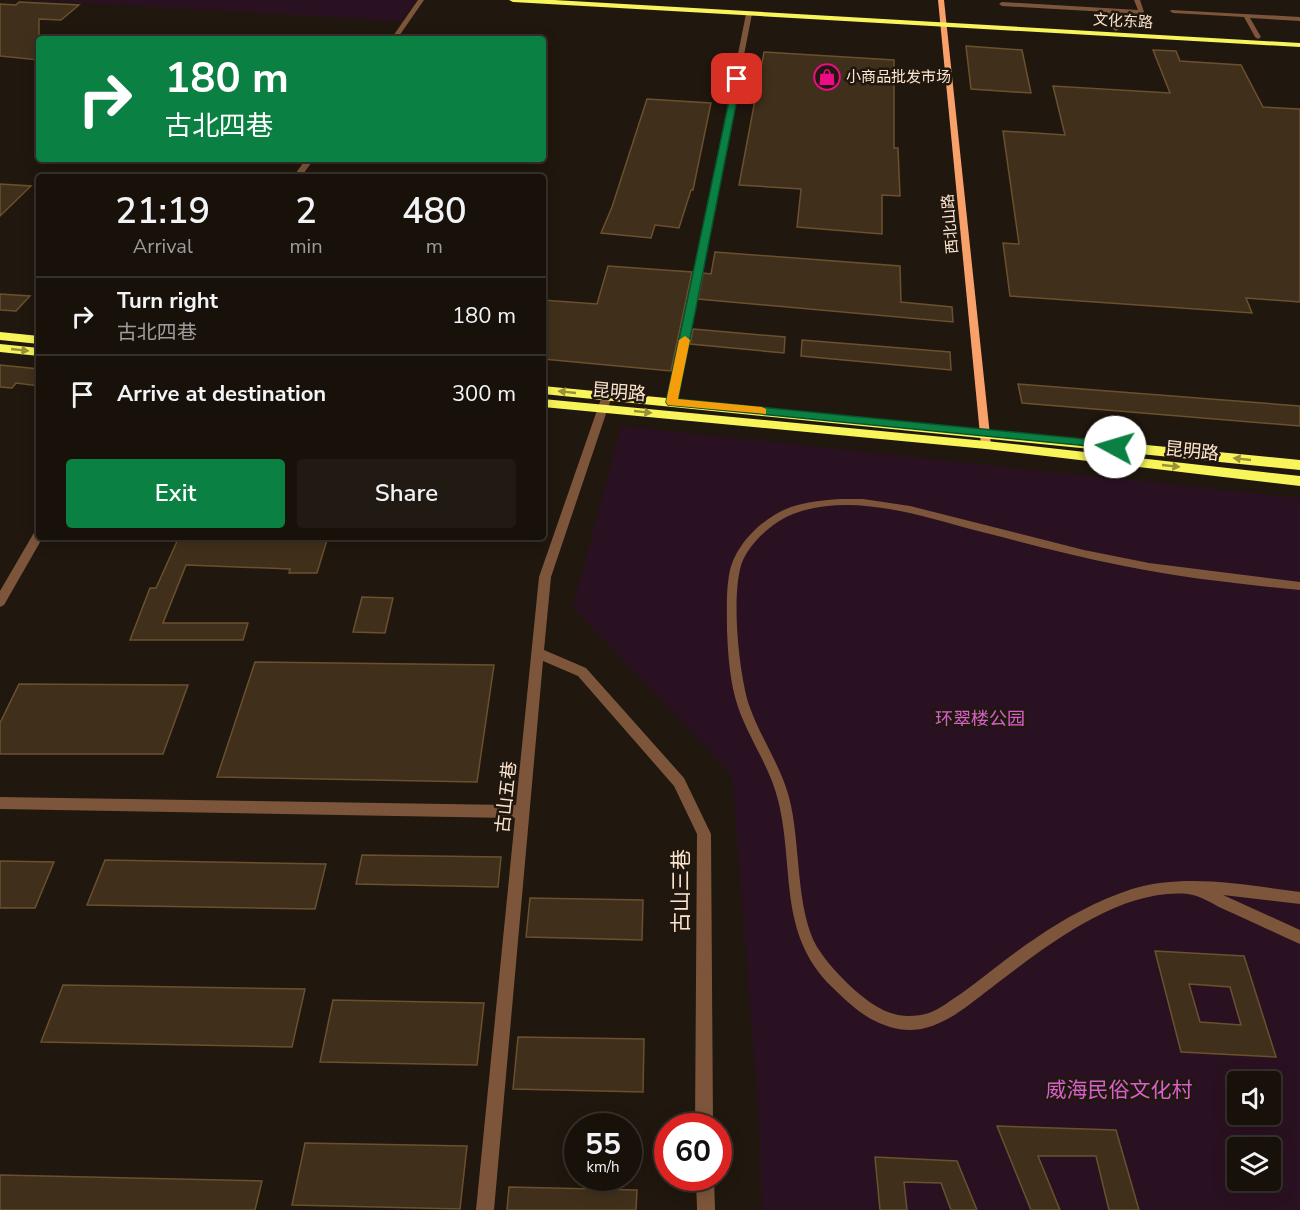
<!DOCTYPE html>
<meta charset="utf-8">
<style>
body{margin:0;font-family:"Nunito Sans","Noto Sans SC",sans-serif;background:#211a13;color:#f1f3f6;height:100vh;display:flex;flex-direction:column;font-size:22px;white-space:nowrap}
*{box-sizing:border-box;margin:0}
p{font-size:20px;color:#9f9d9c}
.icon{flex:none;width:33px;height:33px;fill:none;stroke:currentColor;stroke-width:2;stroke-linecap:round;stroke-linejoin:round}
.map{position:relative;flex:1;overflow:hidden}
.drawer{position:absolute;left:36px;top:174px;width:510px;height:366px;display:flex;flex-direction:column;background:#18110a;border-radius:6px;box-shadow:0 3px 15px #0003,0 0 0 2px #36312b}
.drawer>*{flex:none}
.top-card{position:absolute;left:36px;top:36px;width:510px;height:126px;border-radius:6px;box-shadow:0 3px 15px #0003,0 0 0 2px #36312b;background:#0b8043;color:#fff;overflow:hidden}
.controls{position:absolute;left:1227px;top:1071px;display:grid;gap:12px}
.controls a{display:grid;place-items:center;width:54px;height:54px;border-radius:6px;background:#18110a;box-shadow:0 3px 15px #0003,0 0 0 2px #36312b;font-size:30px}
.speed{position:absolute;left:564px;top:1113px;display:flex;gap:12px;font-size:30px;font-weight:700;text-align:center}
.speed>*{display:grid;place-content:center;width:78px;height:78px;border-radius:50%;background:#18110a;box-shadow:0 3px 15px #0003,0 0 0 2px #36312b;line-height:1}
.speed small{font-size:15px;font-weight:400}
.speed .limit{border:9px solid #d22;background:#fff;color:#111}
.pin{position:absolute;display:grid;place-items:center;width:51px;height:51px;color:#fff;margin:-26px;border-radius:12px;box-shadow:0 3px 9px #0006}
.me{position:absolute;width:66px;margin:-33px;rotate:276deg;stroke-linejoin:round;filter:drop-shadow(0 0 4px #0008)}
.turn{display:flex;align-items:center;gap:21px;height:126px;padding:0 30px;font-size:27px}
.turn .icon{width:78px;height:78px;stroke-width:2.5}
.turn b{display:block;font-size:42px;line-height:51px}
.eta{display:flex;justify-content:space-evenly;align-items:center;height:102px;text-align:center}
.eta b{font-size:36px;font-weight:600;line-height:42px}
.action{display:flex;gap:12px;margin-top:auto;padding:12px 30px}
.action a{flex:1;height:69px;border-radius:6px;background:#0b8043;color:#fff;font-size:24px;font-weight:600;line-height:69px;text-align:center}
.action a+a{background:#211a13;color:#f1f3f6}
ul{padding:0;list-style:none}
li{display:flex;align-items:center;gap:18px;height:78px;padding:0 30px;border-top:2px solid #36312b}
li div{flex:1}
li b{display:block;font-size:22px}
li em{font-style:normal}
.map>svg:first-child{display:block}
</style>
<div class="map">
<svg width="1300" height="1210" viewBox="0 0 1300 1210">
<rect width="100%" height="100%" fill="#20170e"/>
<g fill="#2a1122" fill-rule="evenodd">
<polygon points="33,0 416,0 402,21"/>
<path d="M621,426L1300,498V1210H762L759,1118L732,775L573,607ZM1238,1082H1270V1114H1238ZM1238,1148H1270V1180H1238Z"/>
</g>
<g fill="#40301b" stroke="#6b502e" stroke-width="1.5" fill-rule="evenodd">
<polygon points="19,2 79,5 61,20 39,19 39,60 0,56 0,4 16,5"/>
<polygon points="966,46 1022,50 1031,93 971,89"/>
<polygon points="1153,50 1176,51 1180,61 1241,65 1263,107 1300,109 1300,302 1246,298 1252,313 1010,296 1003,243 1019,244 1003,131 1065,135 1053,86 1170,93"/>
<polygon points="764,52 894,60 894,148 898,148 900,196 882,195 882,234 797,227 801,189 739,185"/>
<polygon points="647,99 711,103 693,190 691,190 679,228 655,225 651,238 601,233 612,207"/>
<polygon points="0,184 31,186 0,216"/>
<polygon points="715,252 900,266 901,302 952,307 953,322 698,299 703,273 711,274"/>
<polygon points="608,266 692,272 671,371 543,359 543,300 597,304"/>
<polygon points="0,294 30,296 16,311 0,310"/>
<polygon points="693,329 785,337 784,353 690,344"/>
<polygon points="802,340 950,352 951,370 801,356"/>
<polygon points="0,365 39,369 39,386 16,383 12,388 0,387"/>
<polygon points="1018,384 1300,406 1300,426 1022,403"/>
<polygon points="179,537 240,537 327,540 317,573 289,573 290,569 186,565 163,623 248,623 243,640 130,640 150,588 156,588"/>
<polygon points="362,597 393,598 385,633 353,632"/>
<polygon points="255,662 494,665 477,782 217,777"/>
<polygon points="19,684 188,685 163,754 0,754 0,723"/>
<polygon points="362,855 501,857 498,887 356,884"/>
<polygon points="105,860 326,864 315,909 87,905"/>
<polygon points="0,861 54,862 35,908 0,908"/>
<polygon points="530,898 643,900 642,940 526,937"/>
<path d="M1155,951L1244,956L1276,1057L1181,1052ZM1189,984L1230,987L1241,1025L1200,1022Z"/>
<polygon points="63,985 305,989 292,1047 41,1042"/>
<polygon points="333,1000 484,1003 477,1065 320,1062"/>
<polygon points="518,1037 644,1039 643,1092 513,1089"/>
<polygon points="997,1126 1116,1130 1139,1210 1109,1210 1096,1156 1038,1156 1060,1210 1031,1210"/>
<polygon points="305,1143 467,1146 460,1209 292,1205"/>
<polygon points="875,1157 957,1161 977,1210 951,1210 941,1183 904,1182 907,1210 880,1210"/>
<polygon points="0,1175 262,1181 255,1210 0,1210"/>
<polygon points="509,1187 637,1190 636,1210 507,1210"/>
</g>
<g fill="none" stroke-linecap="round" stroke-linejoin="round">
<g fill="#7d553b" fill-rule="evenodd">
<polygon points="1134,0 1140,0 1144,12 1141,14 1112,12 1119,29 1116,31 1113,29 1107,12 1002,6 999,4 1002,2 1138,10"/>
<polygon points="1171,10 1300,17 1300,21 1250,18 1261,37 1258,39 1255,37 1244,17 1173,13 1170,11"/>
<polygon points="749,12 752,14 676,402 672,405 668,402 746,14"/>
<path d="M840,499H863L910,506L1084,550L1149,563L1300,582V590C1241,584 1182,578 1124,566C1077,557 1029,544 982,532C923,517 853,491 793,514C773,522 752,541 743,560C730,590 739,674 749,705C760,737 780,764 789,797C801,842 795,908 817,947C826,961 836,972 847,983C861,996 878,1011 898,1015C908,1017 919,1016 929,1013C940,1009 951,1000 962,993C987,975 1010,955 1036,938C1065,918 1098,900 1132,889C1186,873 1245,885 1300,892V904L1223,895L1300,930V944C1273,932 1246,919 1219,907C1210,902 1198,895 1188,894C1118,888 1044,948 991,988C971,1003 950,1022 925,1028C906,1033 888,1028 871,1019C857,1011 844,999 832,987C777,933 795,868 778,800C770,767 749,739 738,707C730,683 728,656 727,630C727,612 726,593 729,575C734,545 763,517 791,507C807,502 823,500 840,499Z"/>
</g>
<g fill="#7d553b" fill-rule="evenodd">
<polygon points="418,0 424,0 397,39 391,39"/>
<polygon points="306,159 314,159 301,177 293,177"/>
<polygon points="607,393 612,396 551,577 544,650 586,668 684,778 711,834 713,1126 695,1126 697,834 674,786 578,676 543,661 494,1210 476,1210 515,818 0,809 0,797 516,805 539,577 602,396"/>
<polygon points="39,530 39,537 43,537 4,605 0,607 0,591 35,531"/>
<polygon points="696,1178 714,1178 715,1210 697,1210"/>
</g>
<polygon fill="#f8a16b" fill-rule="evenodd" points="938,0 944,0 991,445 986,449 981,445"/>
<g fill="#f8f55b" fill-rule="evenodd">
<polygon points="509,0 554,0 1300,43 1300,47 513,2"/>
<polygon points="0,332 39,336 39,344 0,340"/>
<polygon points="0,344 39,348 39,356 0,352"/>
<polygon points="543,386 1300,460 1300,470 543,394"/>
<polygon points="543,399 986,441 1300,476 1300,486 986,449 543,407"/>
</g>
</g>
<defs><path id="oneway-solid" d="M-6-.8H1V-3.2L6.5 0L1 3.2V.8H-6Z" transform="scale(1.5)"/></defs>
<g fill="#979138">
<use href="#oneway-solid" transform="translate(20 350) rotate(6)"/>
<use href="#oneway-solid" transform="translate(567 392) rotate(-174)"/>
<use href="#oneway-solid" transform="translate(643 412) rotate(6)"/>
<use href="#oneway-solid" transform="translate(1242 459) rotate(-174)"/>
<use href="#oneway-solid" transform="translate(1171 466) rotate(6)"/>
</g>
<polygon fill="#0b8043" stroke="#07532c" stroke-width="1.5" points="734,77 741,79 678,399 1115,442 1119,444 1119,449 668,405 666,402"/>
<polygon fill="#f59e0b" points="685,336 690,340 678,399 762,407 766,409 766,414 668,405 666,402 679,340"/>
<defs>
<g id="shop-ring" transform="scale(1.35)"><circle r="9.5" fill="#20170e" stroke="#ed0b86" stroke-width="1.5"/><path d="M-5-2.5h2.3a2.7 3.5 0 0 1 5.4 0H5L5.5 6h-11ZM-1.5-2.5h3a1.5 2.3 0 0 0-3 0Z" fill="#ed0b86"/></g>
</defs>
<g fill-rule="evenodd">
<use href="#shop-ring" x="827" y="77"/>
</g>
<g text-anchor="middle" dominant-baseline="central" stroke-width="5" stroke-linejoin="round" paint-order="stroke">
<g font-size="15" fill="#fde5cf" stroke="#20170e">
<text transform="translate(1123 21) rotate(3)">文化东路</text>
<text transform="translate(950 224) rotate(-95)">西北山路</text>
</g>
<g font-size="15" fill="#fde5cf" stroke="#20170e" text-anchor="start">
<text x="846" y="77">小商品批发市场</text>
</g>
<g font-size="18" fill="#fde5cf" stroke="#20170e">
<text transform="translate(619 392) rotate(5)">昆明路</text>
<text transform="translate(1192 451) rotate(6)">昆明路</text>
<text transform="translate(506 797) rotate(-84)">古山五巷</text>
</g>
<g font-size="18" fill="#d95fcc" stroke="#20170e">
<text x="980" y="719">环翠楼公园</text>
</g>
<g font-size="21" fill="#fde5cf" stroke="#20170e">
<text transform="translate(681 891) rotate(-90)">古山三巷</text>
</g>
<g font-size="21" fill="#d95fcc" stroke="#20170e">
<text x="1119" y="1090">威海民俗文化村</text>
</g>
</g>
</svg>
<div class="controls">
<a><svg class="icon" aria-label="sound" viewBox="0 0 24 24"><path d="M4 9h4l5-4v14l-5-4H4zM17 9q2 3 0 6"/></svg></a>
<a><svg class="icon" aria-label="layers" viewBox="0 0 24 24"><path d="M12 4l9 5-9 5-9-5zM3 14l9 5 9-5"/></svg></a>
</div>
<div class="speed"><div>55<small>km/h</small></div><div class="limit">60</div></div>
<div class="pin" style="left:737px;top:79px;background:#d93025"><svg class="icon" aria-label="arrive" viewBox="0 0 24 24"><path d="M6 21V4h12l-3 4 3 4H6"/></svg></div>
<svg class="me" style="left:1115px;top:447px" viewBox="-20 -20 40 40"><circle r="19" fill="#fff"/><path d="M0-13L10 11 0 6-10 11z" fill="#0b8043"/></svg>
<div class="top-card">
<div class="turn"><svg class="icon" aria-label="right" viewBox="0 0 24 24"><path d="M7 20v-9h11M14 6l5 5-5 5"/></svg><div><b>180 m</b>古北四巷</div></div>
</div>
<section class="drawer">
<div class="eta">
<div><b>21:19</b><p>Arrival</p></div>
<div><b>2</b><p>min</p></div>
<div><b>480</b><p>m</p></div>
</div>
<ul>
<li><svg class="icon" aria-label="right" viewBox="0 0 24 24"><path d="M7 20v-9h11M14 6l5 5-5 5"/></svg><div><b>Turn right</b><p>古北四巷</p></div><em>180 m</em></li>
<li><svg class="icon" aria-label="arrive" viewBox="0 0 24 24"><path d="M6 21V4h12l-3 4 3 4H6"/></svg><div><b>Arrive at destination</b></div><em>300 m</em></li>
</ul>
<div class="action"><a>Exit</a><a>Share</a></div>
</section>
</div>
